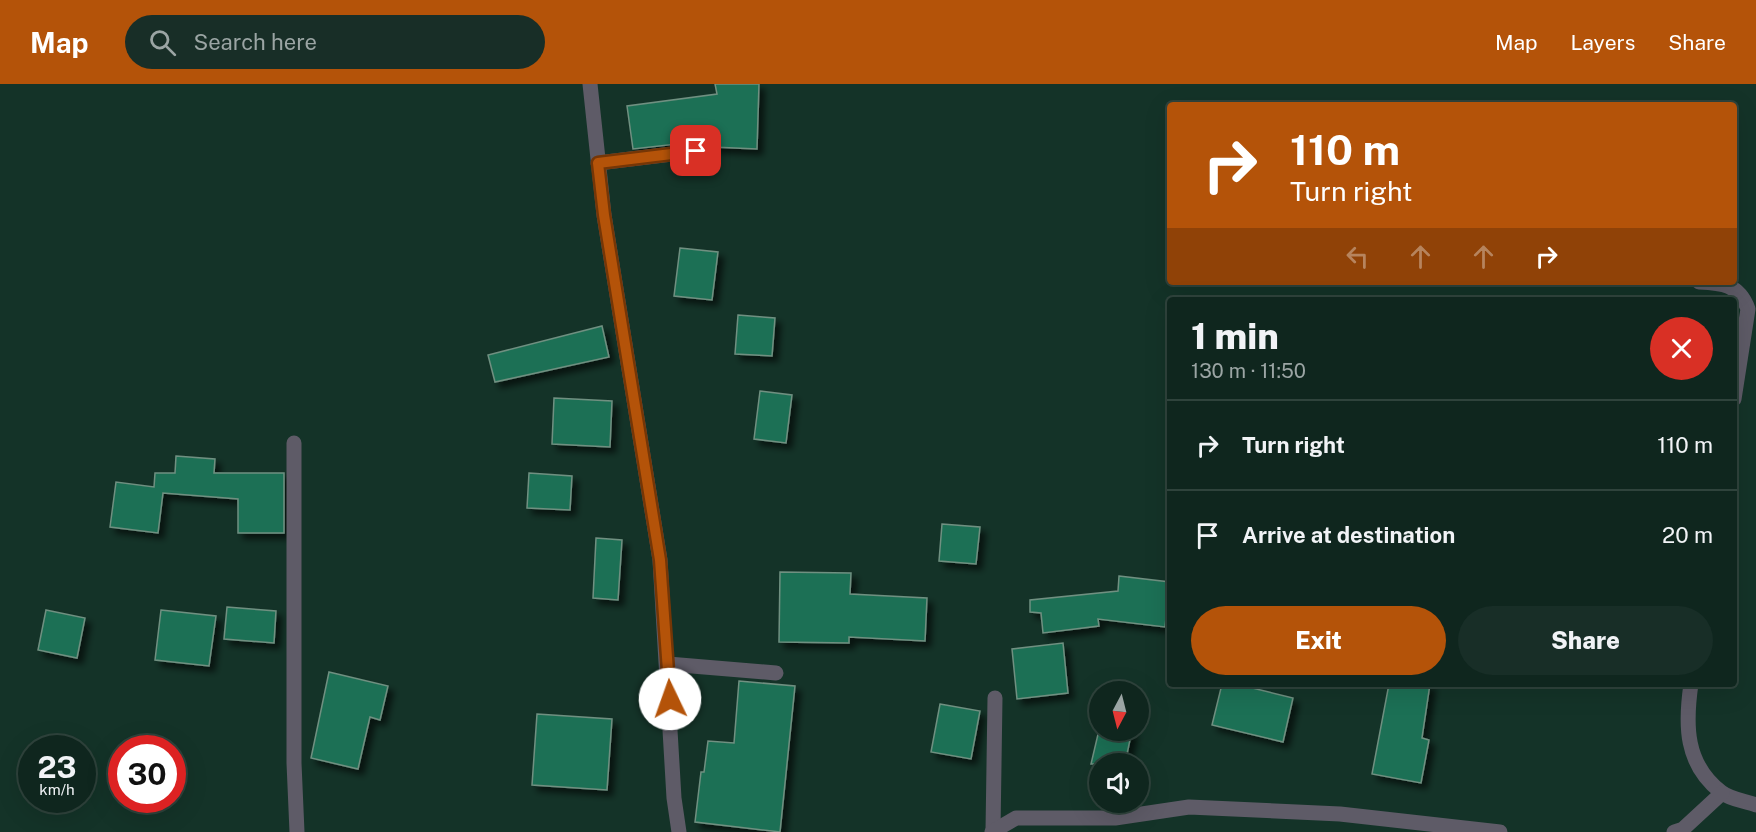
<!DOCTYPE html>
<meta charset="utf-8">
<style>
body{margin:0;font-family:"Public Sans",sans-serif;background:#182e27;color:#f1f3f6;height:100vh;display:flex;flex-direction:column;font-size:22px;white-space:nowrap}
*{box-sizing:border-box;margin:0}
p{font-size:20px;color:#9ba5a4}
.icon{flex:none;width:33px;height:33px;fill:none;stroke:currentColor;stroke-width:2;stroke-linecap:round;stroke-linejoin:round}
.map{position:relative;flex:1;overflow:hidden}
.drawer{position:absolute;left:1167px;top:213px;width:570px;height:390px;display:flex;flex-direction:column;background:#0f261e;border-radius:6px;box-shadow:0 6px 24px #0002,0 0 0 2px #2f433c}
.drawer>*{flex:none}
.guide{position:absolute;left:1167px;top:18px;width:570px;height:183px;border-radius:6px;box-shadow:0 6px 24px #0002,0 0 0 2px #2f433c;background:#b45309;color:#fff;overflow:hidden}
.needle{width:39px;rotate:187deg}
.fabs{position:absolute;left:1089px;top:597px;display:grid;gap:12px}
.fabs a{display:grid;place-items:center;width:60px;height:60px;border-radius:50%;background:#0f261e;box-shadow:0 6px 24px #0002,0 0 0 2px #2f433c;font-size:30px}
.speed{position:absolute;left:18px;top:651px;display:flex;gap:12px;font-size:30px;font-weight:700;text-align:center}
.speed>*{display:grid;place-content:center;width:78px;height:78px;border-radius:50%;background:#0f261e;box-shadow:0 6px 24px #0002,0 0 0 2px #2f433c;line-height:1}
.speed small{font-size:15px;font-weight:400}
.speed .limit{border:9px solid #d22;background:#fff;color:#111}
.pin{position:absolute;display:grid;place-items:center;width:51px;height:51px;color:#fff;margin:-26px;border-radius:12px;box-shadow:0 3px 9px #0006}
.me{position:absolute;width:66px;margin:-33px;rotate:357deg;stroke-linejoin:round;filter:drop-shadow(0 0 4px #0008)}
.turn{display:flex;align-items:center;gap:21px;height:126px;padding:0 24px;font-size:27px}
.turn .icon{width:78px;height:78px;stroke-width:2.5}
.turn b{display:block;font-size:42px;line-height:51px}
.lanes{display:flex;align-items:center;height:57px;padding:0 24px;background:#0003;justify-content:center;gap:30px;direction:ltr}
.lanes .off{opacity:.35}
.round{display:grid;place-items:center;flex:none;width:63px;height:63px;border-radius:32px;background:#182e27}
.summary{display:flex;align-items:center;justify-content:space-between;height:102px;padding:0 24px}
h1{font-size:36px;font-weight:800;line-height:45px}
.primary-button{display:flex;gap:12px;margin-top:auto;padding:12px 24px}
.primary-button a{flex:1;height:69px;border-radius:36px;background:#b45309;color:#fff;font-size:24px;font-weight:800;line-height:69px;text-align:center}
.primary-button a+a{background:#182e27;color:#f1f3f6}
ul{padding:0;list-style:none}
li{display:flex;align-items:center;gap:18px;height:90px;padding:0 24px;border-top:2px solid #2f433c}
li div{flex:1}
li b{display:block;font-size:22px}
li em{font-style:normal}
header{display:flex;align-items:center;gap:36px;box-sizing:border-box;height:84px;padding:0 30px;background:#b45309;color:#fff}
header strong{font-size:28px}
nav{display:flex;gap:33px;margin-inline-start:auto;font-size:21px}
.search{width:420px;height:54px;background:#182e27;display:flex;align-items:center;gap:15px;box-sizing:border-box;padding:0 21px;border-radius:33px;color:#9ba5a4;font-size:22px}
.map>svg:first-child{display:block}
</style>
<header>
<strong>Map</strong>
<div class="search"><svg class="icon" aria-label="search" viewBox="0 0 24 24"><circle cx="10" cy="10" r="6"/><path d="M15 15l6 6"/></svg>Search here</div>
<nav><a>Map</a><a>Layers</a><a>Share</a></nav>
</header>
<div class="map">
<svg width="1756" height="748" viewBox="0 0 1756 748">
<defs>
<filter id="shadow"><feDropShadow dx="5.5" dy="5.5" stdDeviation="3" flood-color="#0009"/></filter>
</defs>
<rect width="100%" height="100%" fill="#143328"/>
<g fill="#1f7055" stroke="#6f9081" stroke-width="1.5" filter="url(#shadow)">
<polygon points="715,0 759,0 757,65 712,63 712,56 633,65 627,22 717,10"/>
<polygon points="680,164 718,168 712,216 674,212"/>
<polygon points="738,231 775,234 772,272 735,270"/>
<polygon points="602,242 609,273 495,298 488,271"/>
<polygon points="760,307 792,311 786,359 754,355"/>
<polygon points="554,314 612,317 610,363 552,360"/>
<polygon points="176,372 215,375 214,389 284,389 284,449 238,449 238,415 163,409 158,449 110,443 116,398 154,403 155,389 175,389"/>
<polygon points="529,389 572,392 570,426 527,424"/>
<polygon points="942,440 980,443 976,480 939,477"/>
<polygon points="596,454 622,456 618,516 593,514"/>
<polygon points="780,488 851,489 850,510 927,514 925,557 849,553 849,559 779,558"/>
<polygon points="1119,492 1170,498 1165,543 1098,535 1099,542 1043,549 1041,529 1030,528 1030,516 1118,507"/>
<polygon points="227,523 276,527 274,559 224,555"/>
<polygon points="46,526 85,534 77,574 38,566"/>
<polygon points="161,526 216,532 209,582 155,576"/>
<polygon points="1063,559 1068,609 1017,615 1012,565"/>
<polygon points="329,588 388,602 380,636 370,633 358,685 311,674"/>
<polygon points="739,597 795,602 780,748 695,738 701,688 704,688 708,657 734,659"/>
<polygon points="1222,600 1236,600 1293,614 1283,658 1212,641"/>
<polygon points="1389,600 1430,600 1422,654 1429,656 1421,699 1372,690"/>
<polygon points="940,620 980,627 971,675 931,668"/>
<polygon points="537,630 612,635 607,706 532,701"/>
<polygon points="1099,646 1132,646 1125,680 1091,680"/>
</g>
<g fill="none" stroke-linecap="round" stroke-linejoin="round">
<g stroke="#5e5b67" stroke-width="15">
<polyline points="598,79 696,67"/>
<polyline points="668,580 776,589"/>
<polyline points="993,747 995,614"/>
</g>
<g stroke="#5e5b67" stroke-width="15">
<polyline points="590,0 604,131 660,476 674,714 679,748"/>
<path d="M1699,198C1722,199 1739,200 1748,225L1734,315"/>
<polyline points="294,359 294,679 297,748"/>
<path d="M1691,600C1685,641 1685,680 1721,708C1729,715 1745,717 1756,721"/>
<polyline points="992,748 1016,734 1115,734 1189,723 1340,730 1500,748"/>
<polyline points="1674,748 1683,745 1722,709"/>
</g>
</g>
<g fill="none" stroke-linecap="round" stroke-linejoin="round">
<g stroke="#753606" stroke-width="15">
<polyline id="route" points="670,615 660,476 604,131 598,79 696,67"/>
</g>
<use href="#route" stroke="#b45309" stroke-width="10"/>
</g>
</svg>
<div class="fabs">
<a><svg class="needle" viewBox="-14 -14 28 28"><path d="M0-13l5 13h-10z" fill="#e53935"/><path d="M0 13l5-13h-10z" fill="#9ba5a4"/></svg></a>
<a><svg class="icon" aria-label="sound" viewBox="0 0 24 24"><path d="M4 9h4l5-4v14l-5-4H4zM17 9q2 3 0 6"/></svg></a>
</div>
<div class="speed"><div>23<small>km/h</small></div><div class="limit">30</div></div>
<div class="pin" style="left:696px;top:67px;background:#d93025"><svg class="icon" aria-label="arrive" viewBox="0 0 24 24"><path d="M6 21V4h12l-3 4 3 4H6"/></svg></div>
<svg class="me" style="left:670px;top:615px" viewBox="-20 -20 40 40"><circle r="19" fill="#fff"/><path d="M0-13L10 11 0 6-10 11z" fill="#b45309"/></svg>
<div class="guide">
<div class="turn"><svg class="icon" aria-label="right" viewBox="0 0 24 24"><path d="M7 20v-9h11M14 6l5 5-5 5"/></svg><div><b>110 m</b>Turn right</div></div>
<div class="lanes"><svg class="icon off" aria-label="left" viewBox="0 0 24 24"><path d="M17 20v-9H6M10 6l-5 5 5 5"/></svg><svg class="icon off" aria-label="ahead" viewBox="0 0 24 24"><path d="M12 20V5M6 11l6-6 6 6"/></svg><svg class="icon off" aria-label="ahead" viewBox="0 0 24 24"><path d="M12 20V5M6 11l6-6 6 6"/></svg><svg class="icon" aria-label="right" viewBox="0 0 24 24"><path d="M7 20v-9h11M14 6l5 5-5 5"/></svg></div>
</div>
<section class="drawer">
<div class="summary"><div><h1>1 min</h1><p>130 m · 11:50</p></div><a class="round" style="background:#d93025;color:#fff"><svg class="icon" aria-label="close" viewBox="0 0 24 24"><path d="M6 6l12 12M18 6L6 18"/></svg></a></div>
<ul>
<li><svg class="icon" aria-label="right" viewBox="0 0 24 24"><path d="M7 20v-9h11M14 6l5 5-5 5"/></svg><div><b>Turn right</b></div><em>110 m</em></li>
<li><svg class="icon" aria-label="arrive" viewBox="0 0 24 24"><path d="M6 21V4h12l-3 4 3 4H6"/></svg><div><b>Arrive at destination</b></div><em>20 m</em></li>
</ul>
<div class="primary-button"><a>Exit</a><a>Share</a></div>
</section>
</div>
